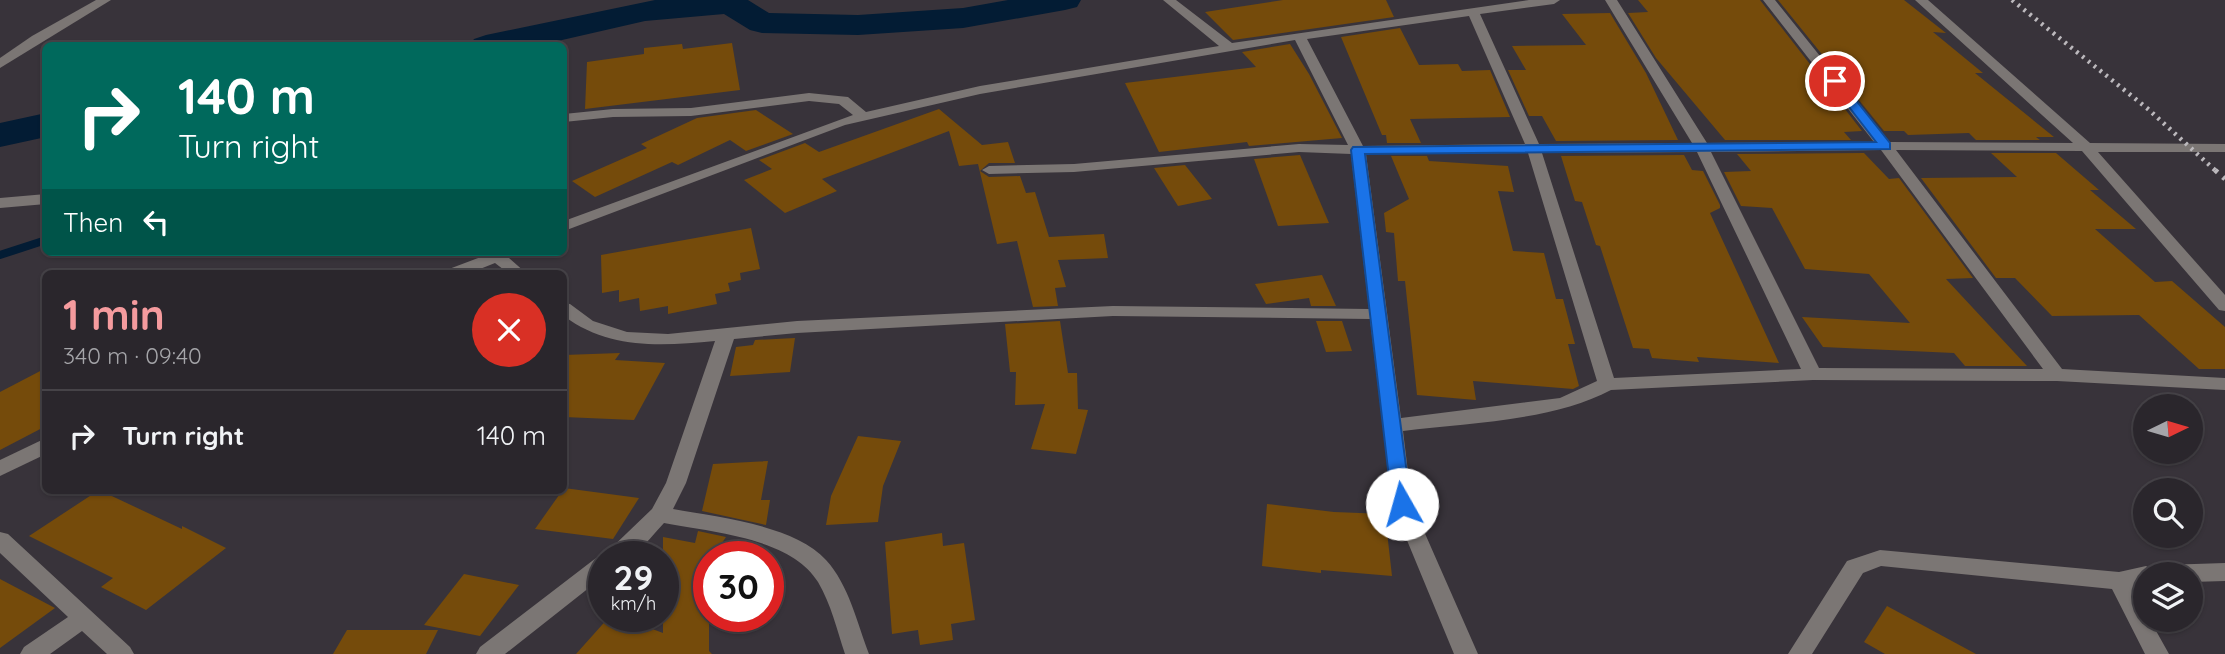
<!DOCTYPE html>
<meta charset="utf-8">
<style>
body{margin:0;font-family:Quicksand,sans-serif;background:#322e34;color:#f1f3f6;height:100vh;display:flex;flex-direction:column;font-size:26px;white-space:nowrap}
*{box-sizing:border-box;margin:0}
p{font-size:23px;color:#a5a5a9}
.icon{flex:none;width:38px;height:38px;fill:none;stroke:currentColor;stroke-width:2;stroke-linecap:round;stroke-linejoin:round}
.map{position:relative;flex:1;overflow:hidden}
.sheet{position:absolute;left:42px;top:270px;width:525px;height:224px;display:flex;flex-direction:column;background:#2a262c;border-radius:10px;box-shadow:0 2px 5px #0004,0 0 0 2px #464348}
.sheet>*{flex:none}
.top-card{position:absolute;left:42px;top:42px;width:525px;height:214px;border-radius:10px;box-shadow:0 2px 5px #0004,0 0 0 2px #464348;background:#00695c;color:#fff;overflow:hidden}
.needle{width:46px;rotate:85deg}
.buttons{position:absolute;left:2133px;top:394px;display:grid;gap:14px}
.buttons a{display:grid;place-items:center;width:70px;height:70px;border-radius:50%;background:#2a262c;box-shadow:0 2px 5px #0004,0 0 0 2px #464348;font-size:35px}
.speed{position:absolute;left:588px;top:541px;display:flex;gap:14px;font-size:35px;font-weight:700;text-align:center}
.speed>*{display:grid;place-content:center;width:91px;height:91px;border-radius:50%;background:#2a262c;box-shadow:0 2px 5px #0004,0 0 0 2px #464348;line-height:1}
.speed small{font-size:18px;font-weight:400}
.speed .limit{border:10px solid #d22;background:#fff;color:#111}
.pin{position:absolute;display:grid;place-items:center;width:60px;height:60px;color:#fff;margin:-30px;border:4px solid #fff;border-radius:50%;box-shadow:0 2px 7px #0007}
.me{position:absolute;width:77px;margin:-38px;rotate:353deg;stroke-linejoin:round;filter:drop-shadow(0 0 5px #0008)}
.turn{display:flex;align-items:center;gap:24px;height:147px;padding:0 21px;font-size:32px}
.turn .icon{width:91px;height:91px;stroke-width:2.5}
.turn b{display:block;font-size:49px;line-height:60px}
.then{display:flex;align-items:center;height:66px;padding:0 21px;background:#0003;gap:14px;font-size:26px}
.round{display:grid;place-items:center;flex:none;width:74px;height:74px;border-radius:37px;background:#322e34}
.head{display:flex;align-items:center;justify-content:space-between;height:119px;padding:0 21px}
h1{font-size:42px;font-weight:800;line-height:52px;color:#f59b9e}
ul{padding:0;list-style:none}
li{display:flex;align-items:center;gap:21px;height:91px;padding:0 21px;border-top:2px solid #464348}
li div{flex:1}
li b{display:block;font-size:26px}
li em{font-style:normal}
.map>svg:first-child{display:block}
</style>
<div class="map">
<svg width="2225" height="654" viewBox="0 0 2225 654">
<rect width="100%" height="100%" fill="#38333a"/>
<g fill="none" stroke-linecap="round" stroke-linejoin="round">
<polyline stroke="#031c34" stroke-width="8" points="0,255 46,240"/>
<g fill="#031c34" fill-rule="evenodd">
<polygon points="655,0 748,0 769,13 858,15 963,8 1008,0 1081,0 1077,7 1065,10 963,28 858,35 762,33 750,30 724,14 645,21 536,46 469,46 474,39 486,35"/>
<polygon points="46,113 46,137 0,147 0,123"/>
</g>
</g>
<g fill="#754b0b">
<polygon points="1283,0 1386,0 1394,17 1233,40 1205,12"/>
<polygon points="1638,0 1760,0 1862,131 1844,132 1851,140 1725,140 1656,58 1628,13 1648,12"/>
<polygon points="1778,0 1904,0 1946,33 1933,32 1983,73 1975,73 2054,137 2036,137 2040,140 1976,140 1969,133 1908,135 1904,131 1884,131"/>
<polygon points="1610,13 1646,73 1678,140 1556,141 1542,116 1529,116 1508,70 1526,70 1512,46 1586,45 1562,14"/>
<polygon points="1400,28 1419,65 1458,64 1462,71 1490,70 1510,117 1410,119 1421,143 1387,143 1386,135 1382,135 1341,37"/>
<polygon points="732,43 740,90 585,109 587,62 644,54 644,48 682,44 683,49"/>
<polygon points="1290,44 1309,74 1342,138 1249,146 1247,142 1159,152 1125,83 1256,67 1242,52"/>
<polygon points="939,109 982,145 1008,142 1015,163 989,163 980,171 989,177 1020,176 1026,193 1035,192 1049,237 1104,234 1108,258 1058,260 1066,287 1055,288 1058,306 1033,307 1017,241 997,244 978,164 959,166 949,131 822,179 837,191 785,213 744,180 772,169 759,160 805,143 819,152"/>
<polygon points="756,110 793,134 746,151 730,140 678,165 672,162 595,197 572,181 647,148 641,144 697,118"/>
<polygon points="1864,153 1889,179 1899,178 1973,278 1946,279 2027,366 1965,366 1954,353 1823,347 1802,317 1910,323 1869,274 1805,269 1772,208 1741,206 1724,172 1751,171 1737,154"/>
<polygon points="1991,153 2056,153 2099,190 2090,190 2136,229 2095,229 2155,282 2172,281 2225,327 2225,369 2199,369 2139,315 2052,316 2015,278 1996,278 1921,178 2017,177"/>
<polygon points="1300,155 1329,223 1278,226 1254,159"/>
<polygon points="1684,155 1692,170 1703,171 1720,205 1720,208 1710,213 1779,363 1697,357 1699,362 1652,358 1649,349 1633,348 1600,246 1596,245 1582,202 1575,201 1561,156"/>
<polygon points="1391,156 1427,156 1429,161 1508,166 1514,192 1498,191 1513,251 1544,253 1556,299 1563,299 1575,344 1568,344 1579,386 1573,389 1473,381 1476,400 1417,395 1405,281 1398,281 1394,233 1386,232 1384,213 1409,199"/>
<polygon points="1185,165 1212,199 1178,206 1154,168"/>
<polygon points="751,228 760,269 740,273 741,280 728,283 730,291 715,294 717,304 668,314 668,306 640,311 639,298 619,302 619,290 602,293 601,255"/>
<polygon points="1322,275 1336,306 1311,306 1309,298 1266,304 1255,284"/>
<polygon points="1060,321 1068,373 1077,373 1078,409 1088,410 1076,454 1031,449 1045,404 1015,405 1016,372 1010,372 1005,324"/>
<polygon points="1316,321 1342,321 1352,351 1326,352"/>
<polygon points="795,338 790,372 730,376 736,347 753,345 755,340"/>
<polygon points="620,353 615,360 665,363 634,420 564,417 564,355"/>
<polygon points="46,368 46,426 0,450 0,392"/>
<polygon points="858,436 901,441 883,486 878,522 826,525 831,496"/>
<polygon points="768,461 761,500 770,500 766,525 702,511 713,464"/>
<polygon points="564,488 639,498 613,539 535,529"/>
<polygon points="99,490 182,529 182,526 226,548 146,610 101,587 113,578 29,536"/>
<polygon points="1267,504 1334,512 1385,514 1392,576 1321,570 1321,573 1262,566"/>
<polygon points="698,531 726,537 713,556 709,556 709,651 712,654 576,654 610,616 618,616 663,633 663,537 695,543"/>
<polygon points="942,533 943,546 964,543 975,620 951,624 953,640 920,645 918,630 892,634 885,542"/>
<polygon points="464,574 519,585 480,636 424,625"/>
<polygon points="0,579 55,608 0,648"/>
<polygon points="1887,606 1976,654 1885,654 1864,642"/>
<polygon points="347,630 438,630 426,654 333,654"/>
</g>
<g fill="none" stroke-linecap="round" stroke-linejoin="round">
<g fill="#7b7674" fill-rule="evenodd">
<polygon points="96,0 111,0 0,68 0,58 32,36"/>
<path d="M1163,0H1176L1232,43L1529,0H1560L1554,4L1480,14L1539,144L1692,143L1605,0H1617L1707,143L1874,142L1763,0H1775L1889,142L2073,143L1915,0H1928L2090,143L2225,144V152H2098L2225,295V311L2219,310L2082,151L1896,150L2062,369L2225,378V390L2057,381L1813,380L1611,390C1553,421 1468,423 1403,431L1412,504L1478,654H1454L1392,504L1370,319L1113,316L797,333L734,339L686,483L673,509C718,517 794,525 826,560C849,585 857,623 869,654H845C837,630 831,604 818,582C791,538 712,532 664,523C641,548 640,556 604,556V576L505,654H476L480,647L596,558L603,556L652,509L666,483L715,341C662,346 609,350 564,316V303L570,304L593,321L627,332L668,334L797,321L1113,306L1369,309L1351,154L1299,152L1074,172L989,174L982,170L989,166L1074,164L1299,144L1348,145L1295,40L980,94L845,125L564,231V221L853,115L839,104L809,101L691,116L613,117L564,122V114L613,109L691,108L809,93L848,97L866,112L980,86L1219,46ZM1469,16L1525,144L1363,146L1307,39ZM1881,150L2043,369L1819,368L1711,152ZM1697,152L1801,369L1614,378L1542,153ZM1528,153L1597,381L1560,398L1401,418L1366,154Z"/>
<polygon points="46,194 46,204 0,208 0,198"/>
<polygon points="494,252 517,252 509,258 526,273 508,273 495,263 470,273 447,273 449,269"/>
<polygon points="46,438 46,454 0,476 0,460"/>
<polygon points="0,532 8,534 130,647 134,654 107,654 82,631 50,654 20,654 24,647 68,617 0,553"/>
<polygon points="1880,550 2119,572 2146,566 2155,571 2164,565 2225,563 2225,581 2191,582 2191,574 2146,574 2146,584 2133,587 2146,610 2146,620 2150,620 2169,654 2145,654 2112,589 1881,566 1863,573 1812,654 1788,654 1847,561"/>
</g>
<polyline stroke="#bcb9bd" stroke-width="4.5" stroke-dasharray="2.5 5" stroke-linecap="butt" points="2012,0 2148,109 2217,172"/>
<polyline stroke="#bcb9bd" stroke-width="5" stroke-dasharray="3.5 7" stroke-linecap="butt" points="2215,170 2225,179"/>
</g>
<polygon fill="#1a73e8" stroke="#114b97" stroke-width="2" points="1835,78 1839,79 1890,143 1890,149 1365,154 1411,504 1408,509 1395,509 1392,504 1351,150 1353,147 1876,142 1829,81"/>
</svg>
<div class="buttons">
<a><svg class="needle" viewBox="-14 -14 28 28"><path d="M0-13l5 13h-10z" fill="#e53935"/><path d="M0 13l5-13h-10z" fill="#a5a5a9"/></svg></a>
<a><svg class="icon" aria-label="search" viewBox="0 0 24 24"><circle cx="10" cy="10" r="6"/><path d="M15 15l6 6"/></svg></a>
<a><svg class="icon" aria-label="layers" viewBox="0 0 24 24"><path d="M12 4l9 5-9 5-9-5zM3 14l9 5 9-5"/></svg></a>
</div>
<div class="speed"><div>29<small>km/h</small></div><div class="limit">30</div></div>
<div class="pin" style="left:1835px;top:81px;background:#d93025"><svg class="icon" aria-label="arrive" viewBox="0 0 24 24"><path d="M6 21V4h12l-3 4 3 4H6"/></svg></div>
<svg class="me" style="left:1402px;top:504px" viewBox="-20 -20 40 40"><circle r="19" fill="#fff"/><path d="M0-13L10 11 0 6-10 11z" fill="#1a73e8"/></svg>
<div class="top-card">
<div class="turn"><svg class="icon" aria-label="right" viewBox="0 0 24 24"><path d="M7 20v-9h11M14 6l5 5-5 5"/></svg><div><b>140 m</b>Turn right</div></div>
<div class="then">Then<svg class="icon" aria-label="left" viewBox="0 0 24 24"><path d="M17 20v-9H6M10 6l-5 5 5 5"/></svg></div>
</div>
<section class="sheet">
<div class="head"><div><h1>1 min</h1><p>340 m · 09:40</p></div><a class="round" style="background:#d93025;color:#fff"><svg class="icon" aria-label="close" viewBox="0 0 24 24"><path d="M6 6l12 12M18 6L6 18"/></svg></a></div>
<ul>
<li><svg class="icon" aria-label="right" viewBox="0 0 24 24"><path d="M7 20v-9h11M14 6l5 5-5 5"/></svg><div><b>Turn right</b></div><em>140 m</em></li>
</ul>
</section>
</div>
